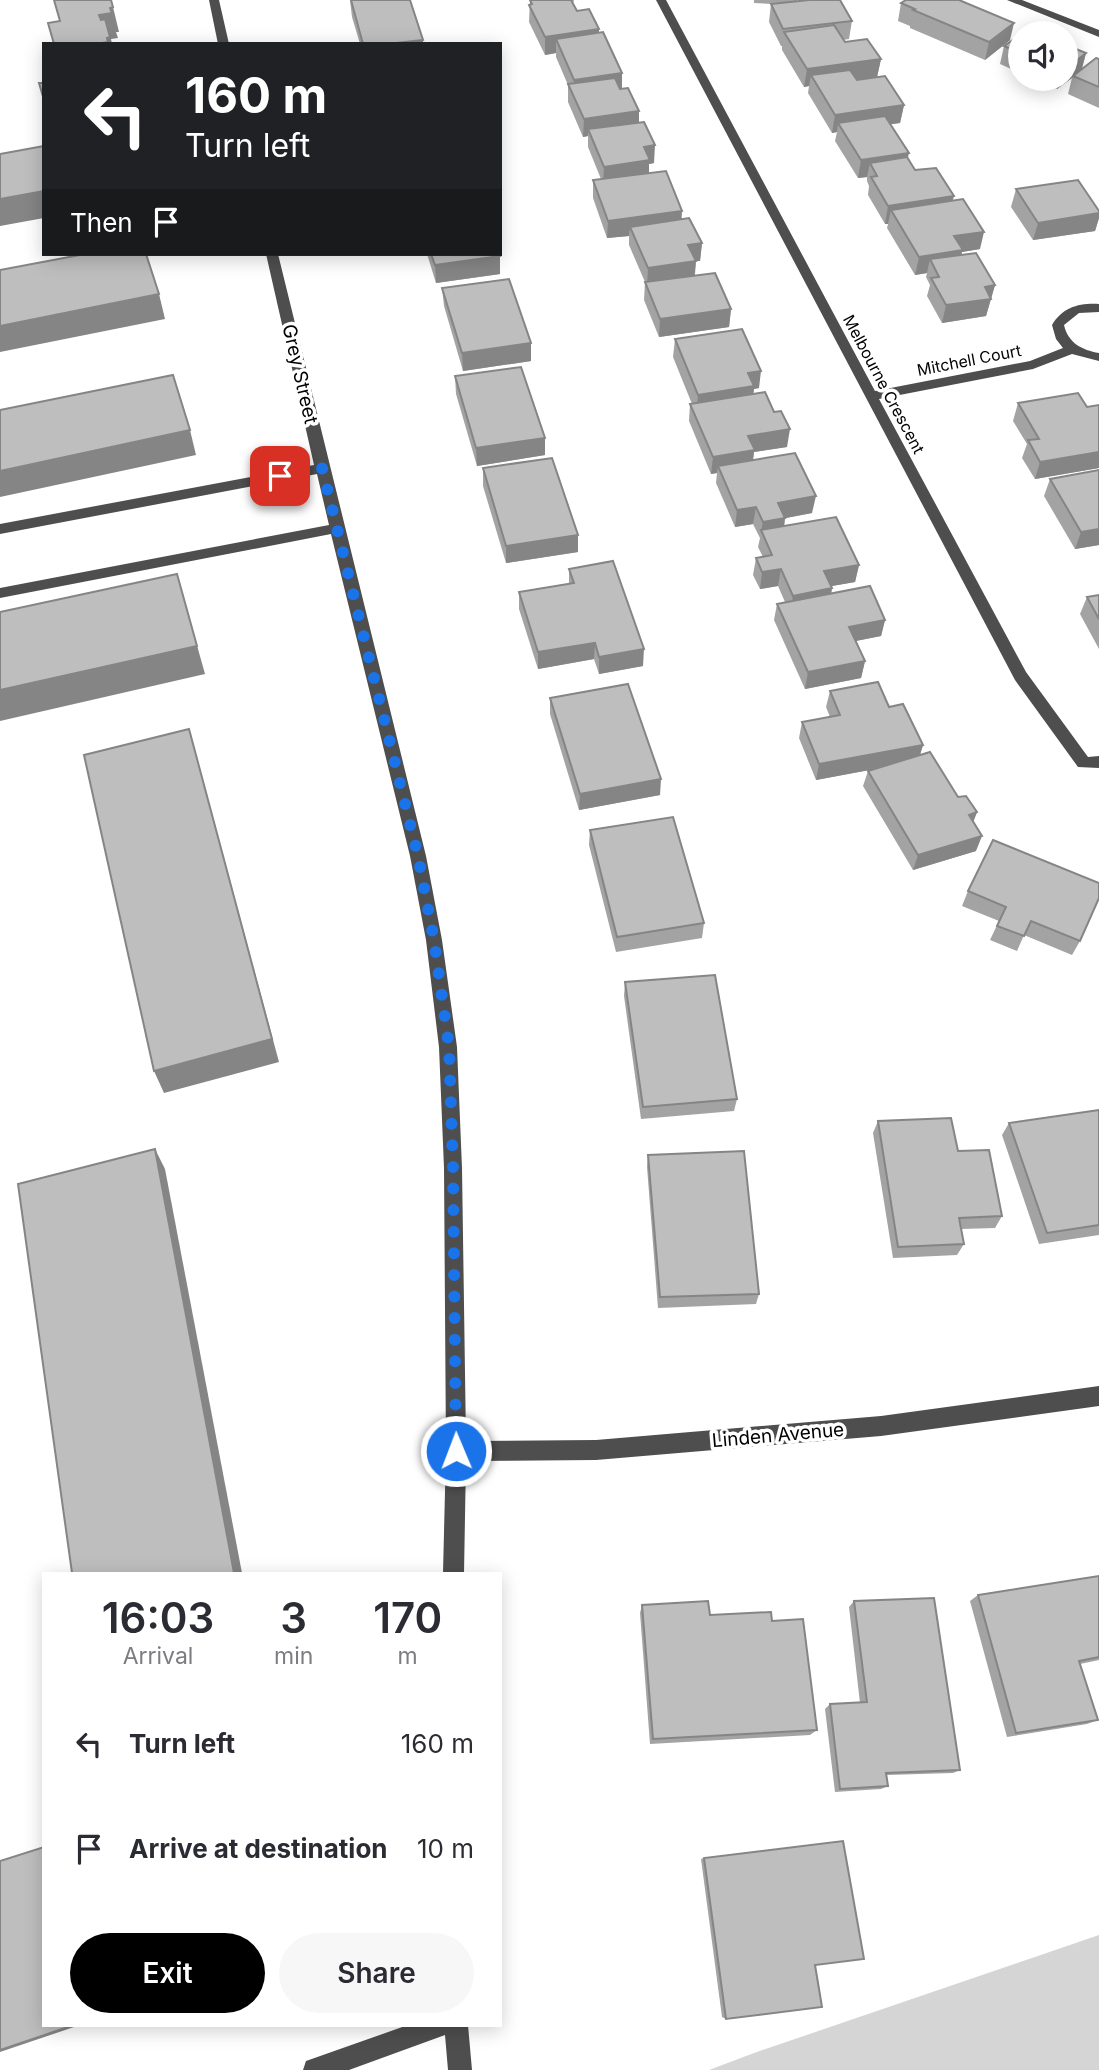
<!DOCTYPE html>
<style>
body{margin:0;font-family:Inter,sans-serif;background:#f7f7f7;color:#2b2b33;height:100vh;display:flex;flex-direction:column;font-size:26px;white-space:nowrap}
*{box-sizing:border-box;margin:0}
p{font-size:23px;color:#7c7c81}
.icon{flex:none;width:38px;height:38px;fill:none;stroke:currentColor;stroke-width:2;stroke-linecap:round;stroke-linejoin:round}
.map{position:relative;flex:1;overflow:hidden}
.side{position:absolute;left:42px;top:1572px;width:460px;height:455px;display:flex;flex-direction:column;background:#fff;border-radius:0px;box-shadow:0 4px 18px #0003}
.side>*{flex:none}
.guide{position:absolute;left:42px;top:42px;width:460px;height:214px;border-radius:0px;box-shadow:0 4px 18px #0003;background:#202124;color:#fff;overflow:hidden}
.buttons{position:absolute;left:1008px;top:21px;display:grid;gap:14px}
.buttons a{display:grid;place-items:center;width:70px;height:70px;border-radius:50%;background:#fff;box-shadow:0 4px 18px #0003;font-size:35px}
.pin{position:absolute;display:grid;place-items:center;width:60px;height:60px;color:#fff;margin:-30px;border-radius:14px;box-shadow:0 4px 10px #0006}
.me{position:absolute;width:77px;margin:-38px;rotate:359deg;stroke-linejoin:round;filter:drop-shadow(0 0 5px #0008)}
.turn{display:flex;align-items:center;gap:24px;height:147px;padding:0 28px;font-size:32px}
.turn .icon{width:91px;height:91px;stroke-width:2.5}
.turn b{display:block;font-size:49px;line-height:60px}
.then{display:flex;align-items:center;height:66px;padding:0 28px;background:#0003;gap:14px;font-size:26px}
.eta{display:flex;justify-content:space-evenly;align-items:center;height:119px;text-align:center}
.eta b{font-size:42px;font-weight:600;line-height:49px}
.primary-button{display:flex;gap:14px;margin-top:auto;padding:14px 28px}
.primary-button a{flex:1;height:80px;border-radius:42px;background:#000;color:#fff;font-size:28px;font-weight:600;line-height:80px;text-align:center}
.primary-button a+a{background:#f7f7f7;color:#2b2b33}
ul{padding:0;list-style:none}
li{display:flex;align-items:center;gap:21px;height:105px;padding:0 28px}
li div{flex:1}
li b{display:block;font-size:26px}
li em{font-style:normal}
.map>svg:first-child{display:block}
</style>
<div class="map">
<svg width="1099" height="2070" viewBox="0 0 1099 2070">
<rect width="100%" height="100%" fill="#fff"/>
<polygon fill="#d5d5d5" points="1099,1935 1099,2070 709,2070 754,2053"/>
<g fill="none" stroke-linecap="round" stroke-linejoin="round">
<g fill="#4e4e4e" fill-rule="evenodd">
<polygon points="209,0 219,0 229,44 218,44"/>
<path d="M656,0H666L875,391L1030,361L1063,348L1056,339L1052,325C1063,307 1079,303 1099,304V312L1079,313L1064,325C1068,343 1082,350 1099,353V361L1072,354L1033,369L879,399L1026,672L1088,757L1099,756V768L1078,767L1015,680Z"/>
<polygon points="1007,0 1022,0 1099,30 1099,37"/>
<polygon points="266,254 278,254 426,856 442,940 457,1047 462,1168 466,1441 596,1440 881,1416 1099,1386 1099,1406 881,1436 596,1460 466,1461 464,1573 443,1573 446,1451 444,1168 439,1047 426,940 410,856 331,534 0,598 0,588 329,525 317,474 0,534 0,524 314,465"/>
<polygon points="408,2025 468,2025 472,2070 448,2070 445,2035 349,2070 303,2070 306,2061"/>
</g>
</g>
<g fill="#a3a3a3">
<polygon points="350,0 423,44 360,44 352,17"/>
<polygon points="530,0 574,0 573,4 577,11 599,29 599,33 622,89 639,122 654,163 649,164 649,173 682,219 702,243 700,261 696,261 695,275 731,309 729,327 659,337 644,300 645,282 629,245 629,236 607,238 593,198 593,180 601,179 588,147 588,136 583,137 568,102 568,85 556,57 556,53 545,55 529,22"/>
<polygon points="754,0 797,0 797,1 852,21 849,39 843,40 845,42 881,59 877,77 904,105 900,123 890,124 908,158 915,170 953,201 980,249 962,252 961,255 995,285 986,316 942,323 927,296 930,285 926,277 927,273 915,275 887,228 888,224 885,224 868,195 869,186 867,181 867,177 858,178 835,141 837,132 832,133 808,93 809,86 804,87 782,50 782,46 781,46 769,22 771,4 773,4 754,3"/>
<polygon points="901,3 1010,40 985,60 910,28 910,26 898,21"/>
<polygon points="1020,35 1020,73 1000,64 1004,46"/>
<polygon points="1086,53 1082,69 1099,59 1099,108 1068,94 1072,78 1057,89 1033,79 1066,79"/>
<polygon points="1016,189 1099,211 1099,218 1095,231 1033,240 1011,207"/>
<polygon points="427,254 499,254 500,274 436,283"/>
<polygon points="442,288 531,343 531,361 463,371 444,306"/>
<polygon points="675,339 759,388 754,389 753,394 787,447 754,452 753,460 812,513 785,518 784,526 859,565 855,582 831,586 832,588 831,594 885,620 881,636 856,641 865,661 861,678 805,689 774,620 777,604 785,602 778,586 760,589 753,575 756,558 763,557 758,547 760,538 753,524 735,527 716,483 717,473 711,474 689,421 690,404 692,404 673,357"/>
<polygon points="455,376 545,438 545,455 477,466 456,394"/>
<polygon points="1018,403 1087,407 1099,405 1099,468 1035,479 1022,458 1027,444 1013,421"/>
<polygon points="483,468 578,535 578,552 506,563 483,486"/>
<polygon points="1050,479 1099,545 1075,549 1044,496"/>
<polygon points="569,569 643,666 599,674 594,659 538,669 519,609 519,592 569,584"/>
<polygon points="1099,595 1099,649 1080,614 1087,597"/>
<polygon points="830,691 889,707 923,745 920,755 958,797 977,812 973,822 976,851 913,870 863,786 868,771 869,770 816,780 799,738 802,722 830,717 826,707"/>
<polygon points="550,698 660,795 579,810 550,714"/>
<polygon points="590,830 704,923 702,938 616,952 589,845"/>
<polygon points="993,840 1080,941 1072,955 1024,935 1017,951 990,940 999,921 962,906 968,891"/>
<polygon points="625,982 737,1099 734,1111 641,1119 624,996"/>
<polygon points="1099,1110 1099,1235 1039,1244 1002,1135 1009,1123"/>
<polygon points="878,1121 958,1151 1002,1216 995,1228 961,1229 964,1244 957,1255 893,1258 873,1133"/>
<polygon points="648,1155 759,1294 756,1304 658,1308 647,1167"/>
<polygon points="1099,1576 1099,1660 1080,1664 1098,1720 1087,1724 1007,1737 970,1601 978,1595"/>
<polygon points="854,1601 960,1770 953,1773 887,1775 888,1786 881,1789 835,1792 825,1709 830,1704 860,1703 849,1607"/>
<polygon points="642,1605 710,1615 772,1621 817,1730 810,1735 650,1744 640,1613"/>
<polygon points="704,1858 815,1965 726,2019 722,2017 701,1859"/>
</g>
<g fill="#858585">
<polygon points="113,7 119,32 116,32 118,38 111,39 112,44 97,44 99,15 110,8"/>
<polygon points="1014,23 1010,40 985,60 989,42"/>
<polygon points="599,29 599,47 556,39 556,53 545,55 545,37"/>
<polygon points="423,40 423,44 387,44"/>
<polygon points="1086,53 1081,71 1073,76 1072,78 1057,89 1060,79 1066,79 1066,69"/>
<polygon points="881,59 877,77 817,85 811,75 809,86 804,87 807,69"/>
<polygon points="622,73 622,91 574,98 574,80"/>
<polygon points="904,105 900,123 843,131 838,123 837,132 832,133 835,115"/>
<polygon points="639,111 639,129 588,129 588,136 583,137 584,119"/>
<polygon points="655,145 654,163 649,164 649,178 603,185 604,167 644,147"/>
<polygon points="909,153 905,171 870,163 867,177 858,178 861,160"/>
<polygon points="44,191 44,218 0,226 0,199"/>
<polygon points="954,196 949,214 891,210 888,224 885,224 888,206"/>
<polygon points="682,211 681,229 630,227 629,236 607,238 608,221"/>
<polygon points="1099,213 1099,218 1095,231 1033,240 1038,223"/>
<polygon points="984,232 980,249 962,252 958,268 930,259 927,273 915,275 919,257 954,236"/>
<polygon points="702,243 700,261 696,261 694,279 647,286 648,268 688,245"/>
<polygon points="500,256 500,274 436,283 435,265"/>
<polygon points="995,285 986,316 942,323 946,305 985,287"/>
<polygon points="159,294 165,319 0,352 0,326"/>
<polygon points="731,309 729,327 659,337 660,319"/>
<polygon points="531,343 531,361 463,371 462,353"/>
<polygon points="761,371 759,388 754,389 752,404 696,413 698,395 748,373"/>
<polygon points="790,429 787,447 754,452 752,467 718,466 717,473 711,474 713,457 748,436"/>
<polygon points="190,430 196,455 0,497 0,471"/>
<polygon points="545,438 545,455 477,466 476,448"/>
<polygon points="1099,452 1099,468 1035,479 1040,462"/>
<polygon points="816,496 812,513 776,520 778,503"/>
<polygon points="756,507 753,524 735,527 737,510"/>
<polygon points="785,518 783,535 761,531 763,522"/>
<polygon points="1099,529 1099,545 1075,549 1081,532"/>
<polygon points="578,535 578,552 506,563 506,546"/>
<polygon points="859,565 855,582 821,588 824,571"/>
<polygon points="781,569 778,586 760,589 762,572"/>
<polygon points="177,574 205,674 0,721 0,690"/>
<polygon points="832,588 829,605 790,612 793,596"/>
<polygon points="885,620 881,636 845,643 849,627"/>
<polygon points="595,643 594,659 538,669 538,652"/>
<polygon points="644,649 643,666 599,674 599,657"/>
<polygon points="865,661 861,678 805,689 808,672"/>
<polygon points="189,729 279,1062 164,1093 154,1071"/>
<polygon points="923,745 918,761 816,780 819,764"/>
<polygon points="661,779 660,795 579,810 580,794"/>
<polygon points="977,812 971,828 969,815"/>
<polygon points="982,836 976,851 913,870 918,855"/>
<polygon points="155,1149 165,1169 242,1573 234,1573"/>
<polygon points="74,2025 80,2025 0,2052 0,2050"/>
</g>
<g fill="#bebebe" stroke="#858585" stroke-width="2">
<polygon points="54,0 111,0 113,7 110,8 112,13 99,15 101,20 105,19 110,37 107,38 108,42 97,44 54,44 48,23 60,21"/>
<polygon points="351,0 410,0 423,40 387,44 363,44"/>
<polygon points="530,0 571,0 577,11 589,9 599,29 545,37 529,5 532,4"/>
<polygon points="809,0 840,0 852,21 783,29 771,4"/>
<polygon points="906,0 959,0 1014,23 989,42 913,10 915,9 901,3"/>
<polygon points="834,25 845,42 867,39 881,59 807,69 784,32"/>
<polygon points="1028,29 1039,33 1022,33"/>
<polygon points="603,32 622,73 574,80 556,39"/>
<polygon points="1020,35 1020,53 1004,46"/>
<polygon points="1066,45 1086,53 1066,69"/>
<polygon points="1096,58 1099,59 1099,87 1073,76"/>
<polygon points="850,70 857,80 885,76 904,105 835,115 811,75"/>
<polygon points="615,78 620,89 628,88 639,111 584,119 568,84"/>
<polygon points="39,83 44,83 44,100"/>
<polygon points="885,116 909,153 861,160 838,123"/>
<polygon points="644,122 655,145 644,147 650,160 604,167 588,129"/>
<polygon points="44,146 44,191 0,199 0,154"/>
<polygon points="907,157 915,170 936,168 954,196 888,206 871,177 877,176 870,163"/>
<polygon points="666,171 682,211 608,221 593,180"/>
<polygon points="1078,180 1099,211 1099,213 1038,223 1016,189"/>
<polygon points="963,199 984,232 954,236 963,250 919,257 891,210"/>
<polygon points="689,218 702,243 688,245 696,261 648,268 630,227"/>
<polygon points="976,253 995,285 985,287 991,299 946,305 931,278 939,277 930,259"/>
<polygon points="85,254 146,254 159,294 0,326 0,270"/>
<polygon points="431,254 499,254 500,256 435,265"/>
<polygon points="715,273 731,309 660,319 645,282"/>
<polygon points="509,279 531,343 462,353 442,288"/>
<polygon points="742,329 761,371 748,373 754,386 698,395 675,339"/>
<polygon points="521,367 545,438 476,448 455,376"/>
<polygon points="173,375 190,430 0,471 0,410"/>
<polygon points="765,392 774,412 781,411 790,429 748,436 755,450 713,457 690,404"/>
<polygon points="1078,393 1087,407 1099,405 1099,452 1040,462 1028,440 1039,439 1018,403"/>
<polygon points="795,453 816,496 778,503 785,518 763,522 756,507 737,510 718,466"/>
<polygon points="552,458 578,535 506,546 483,468"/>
<polygon points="1099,470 1099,529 1081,532 1050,479"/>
<polygon points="836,517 859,565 824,571 832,588 793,596 781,569 762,572 756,558 772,555 761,530"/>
<polygon points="613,561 644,649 599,657 595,643 538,652 519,592 574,583 569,569"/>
<polygon points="177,574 197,646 0,690 0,612"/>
<polygon points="870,586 885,620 849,627 865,661 808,672 777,604"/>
<polygon points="1099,595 1099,619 1087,597"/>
<polygon points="878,682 889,707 903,704 923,745 819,764 802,722 840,715 830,691"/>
<polygon points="628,684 661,779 580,794 550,698"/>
<polygon points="189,729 272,1039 154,1071 84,755"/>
<polygon points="930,752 958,797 966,796 977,812 969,815 982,836 918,855 868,771"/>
<polygon points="673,817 704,923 617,937 590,830"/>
<polygon points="993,840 1099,883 1099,898 1080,941 1031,921 1024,936 997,926 1006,907 968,891"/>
<polygon points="715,975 737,1099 643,1107 625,982"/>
<polygon points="1099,1110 1099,1225 1047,1233 1009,1123"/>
<polygon points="951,1118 958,1151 989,1150 1002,1216 959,1218 964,1244 898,1247 878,1121"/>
<polygon points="155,1149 234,1573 72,1573 18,1184"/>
<polygon points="744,1151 759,1294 660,1297 648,1155"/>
<polygon points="1099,1576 1099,1657 1079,1661 1098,1720 1016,1733 978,1595"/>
<polygon points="934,1598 960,1770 886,1773 888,1786 840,1789 830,1704 867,1702 854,1601"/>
<polygon points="708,1601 710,1615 771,1612 772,1621 803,1619 817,1730 653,1739 642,1605"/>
<polygon points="843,1841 864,1959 815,1965 822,2007 726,2019 704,1858"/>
<polygon points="44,1847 44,2025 74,2025 0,2050 0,1861"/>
</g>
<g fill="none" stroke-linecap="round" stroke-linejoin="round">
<polyline stroke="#1a73e8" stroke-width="12" stroke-dasharray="0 21.6" points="280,476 322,468 418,856 434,940 449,1047 453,1168 456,1451"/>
</g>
<g text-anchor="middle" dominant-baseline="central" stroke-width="7" stroke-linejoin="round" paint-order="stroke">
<g font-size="16" fill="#000" stroke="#fff">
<text transform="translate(969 360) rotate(-11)">Mitchell Court</text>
<text transform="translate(884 384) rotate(62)">Melbourne Crescent</text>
</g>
<g font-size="19" fill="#000" stroke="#fff">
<text transform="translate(300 374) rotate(77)">Grey Street</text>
<text transform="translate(778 1435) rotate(-5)">Linden Avenue</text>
</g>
</g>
</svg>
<div class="buttons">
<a><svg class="icon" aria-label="sound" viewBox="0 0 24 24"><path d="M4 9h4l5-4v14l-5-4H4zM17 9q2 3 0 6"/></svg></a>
</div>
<div class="pin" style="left:280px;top:476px;background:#d93025"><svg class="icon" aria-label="arrive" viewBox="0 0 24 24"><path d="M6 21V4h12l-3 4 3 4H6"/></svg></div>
<svg class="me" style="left:456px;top:1451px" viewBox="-20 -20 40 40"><circle r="17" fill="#1a73e8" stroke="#fff" stroke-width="3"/><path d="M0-11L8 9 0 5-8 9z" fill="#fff"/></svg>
<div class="guide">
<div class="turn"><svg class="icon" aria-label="left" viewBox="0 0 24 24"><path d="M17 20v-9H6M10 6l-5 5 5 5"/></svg><div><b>160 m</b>Turn left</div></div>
<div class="then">Then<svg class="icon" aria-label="arrive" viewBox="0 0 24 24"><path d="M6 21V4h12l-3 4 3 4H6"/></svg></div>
</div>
<section class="side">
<div class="eta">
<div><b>16:03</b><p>Arrival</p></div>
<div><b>3</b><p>min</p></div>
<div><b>170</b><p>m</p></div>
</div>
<ul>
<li><svg class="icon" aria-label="left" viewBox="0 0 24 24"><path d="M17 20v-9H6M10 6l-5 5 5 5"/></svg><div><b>Turn left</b></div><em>160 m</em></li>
<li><svg class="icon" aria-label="arrive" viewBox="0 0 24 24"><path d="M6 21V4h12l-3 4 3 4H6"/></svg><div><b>Arrive at destination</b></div><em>10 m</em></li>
</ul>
<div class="primary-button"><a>Exit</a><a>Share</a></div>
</section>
</div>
